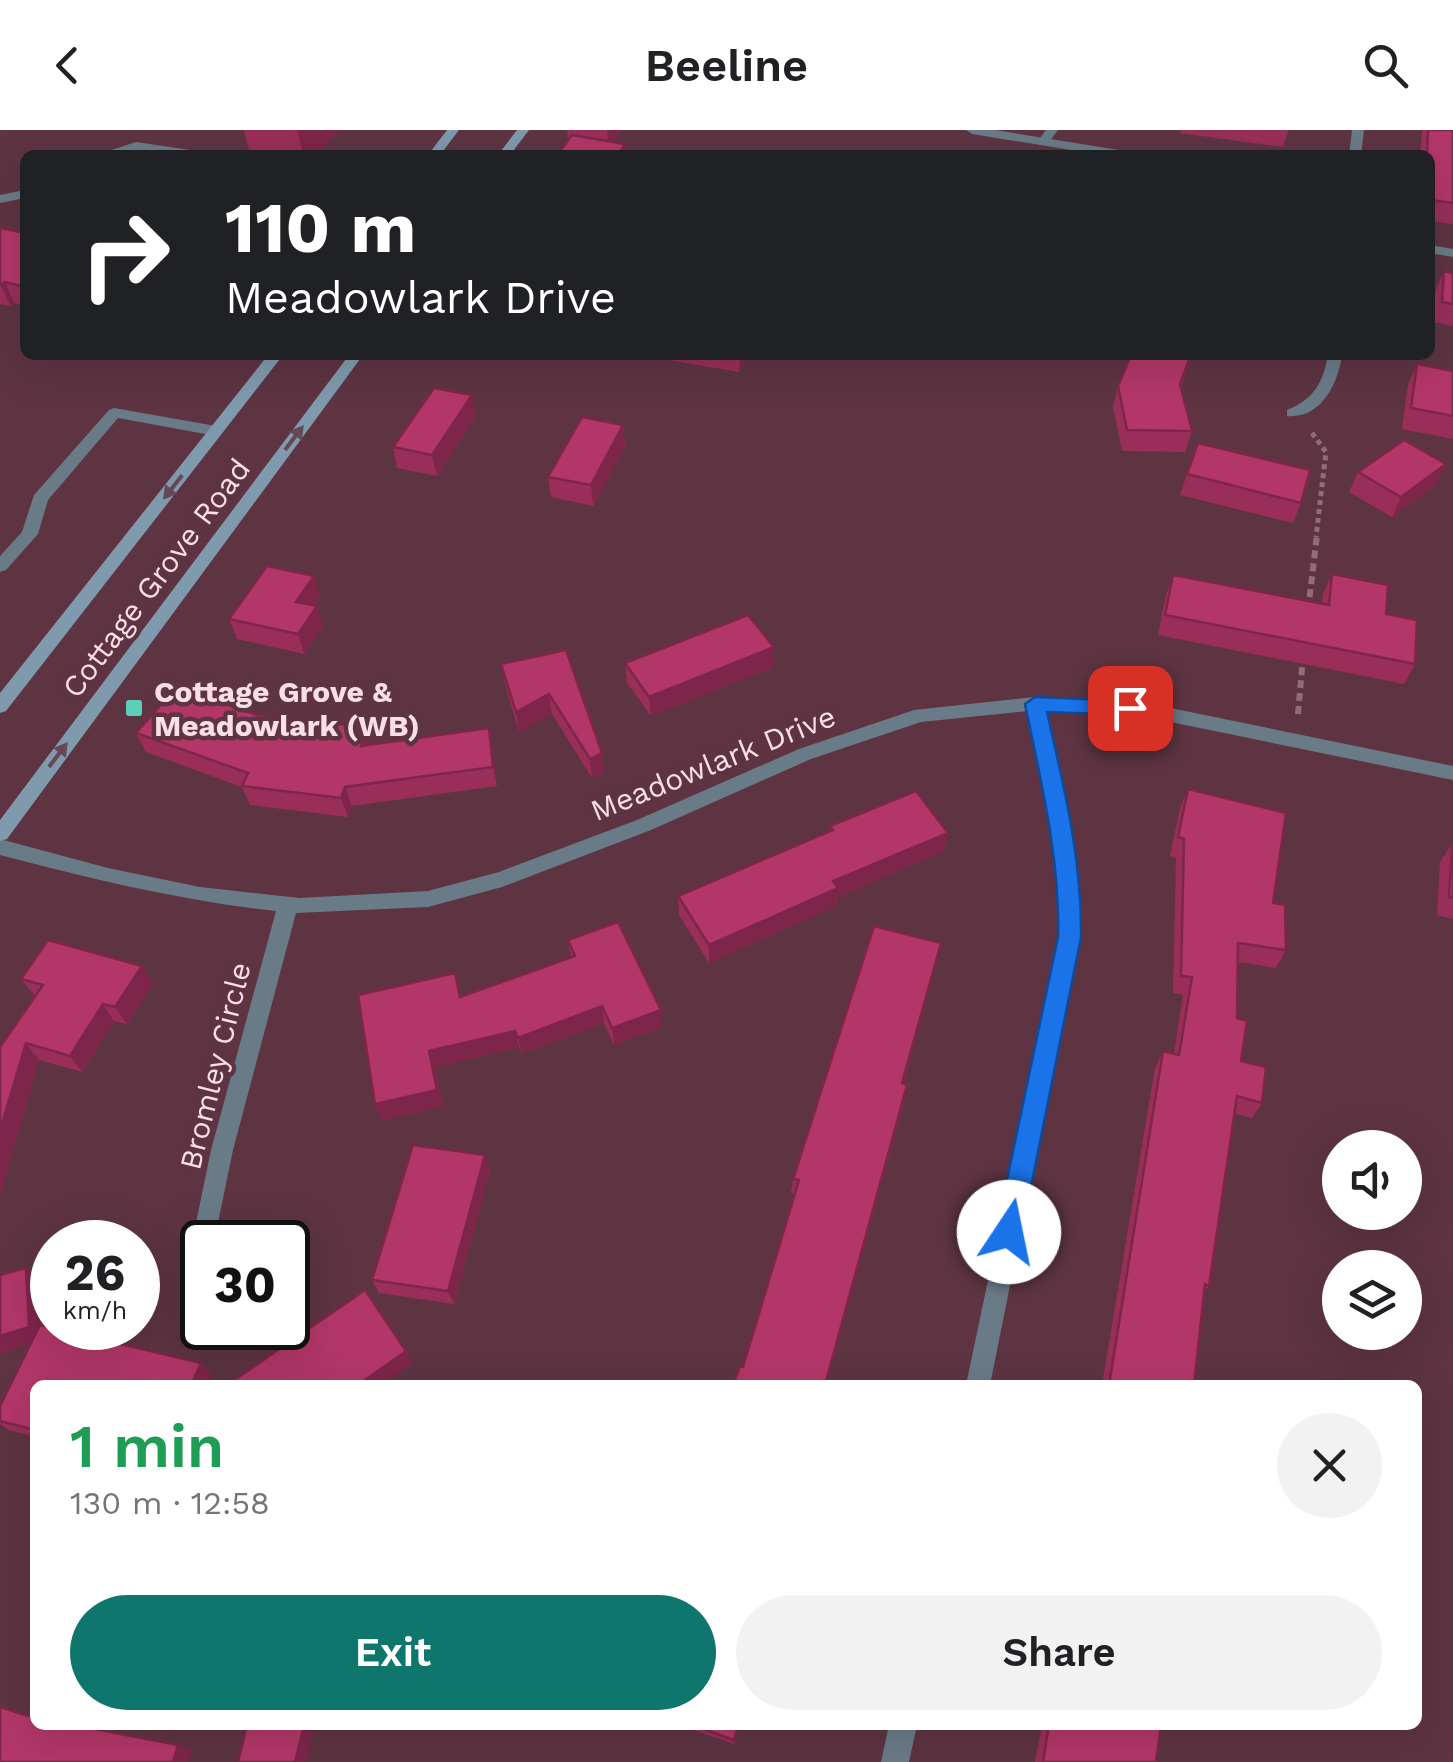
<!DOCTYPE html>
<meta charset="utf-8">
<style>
body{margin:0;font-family:"Work Sans",sans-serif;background:#f2f2f2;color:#202124;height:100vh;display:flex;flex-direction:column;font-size:38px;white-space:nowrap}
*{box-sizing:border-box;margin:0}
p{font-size:32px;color:#757577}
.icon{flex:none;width:55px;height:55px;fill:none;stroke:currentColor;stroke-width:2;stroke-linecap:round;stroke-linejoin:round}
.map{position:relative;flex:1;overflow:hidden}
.drawer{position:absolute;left:30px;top:1250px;width:1392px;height:350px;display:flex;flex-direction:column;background:#fff;border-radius:15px;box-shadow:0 10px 40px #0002}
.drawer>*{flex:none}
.top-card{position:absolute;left:20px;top:20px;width:1415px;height:210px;border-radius:15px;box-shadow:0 10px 40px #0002;background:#202124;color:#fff;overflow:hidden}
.tools{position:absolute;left:1322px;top:1000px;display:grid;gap:20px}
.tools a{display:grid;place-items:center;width:100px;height:100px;border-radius:50%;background:#fff;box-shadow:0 10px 40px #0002;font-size:50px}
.speed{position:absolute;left:30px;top:1090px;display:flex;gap:20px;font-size:50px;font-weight:700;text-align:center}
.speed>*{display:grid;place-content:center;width:130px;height:130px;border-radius:50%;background:#fff;box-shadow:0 10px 40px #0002;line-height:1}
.speed small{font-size:25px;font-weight:400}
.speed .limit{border:5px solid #111;border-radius:15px;background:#fff;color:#111}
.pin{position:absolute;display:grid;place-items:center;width:85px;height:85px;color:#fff;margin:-42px;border-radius:20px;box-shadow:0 5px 15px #0006}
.me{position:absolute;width:110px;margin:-55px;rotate:11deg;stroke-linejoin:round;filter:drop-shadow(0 0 8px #0008)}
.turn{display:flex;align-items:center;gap:35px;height:210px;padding:0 40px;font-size:45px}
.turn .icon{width:130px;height:130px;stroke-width:2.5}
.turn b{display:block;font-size:70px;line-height:85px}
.round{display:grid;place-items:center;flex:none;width:105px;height:105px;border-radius:52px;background:#f2f2f2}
.summary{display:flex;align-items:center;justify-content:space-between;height:170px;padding:0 40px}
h1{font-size:60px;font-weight:600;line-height:75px;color:#1e9e55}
.action{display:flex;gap:20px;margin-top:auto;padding:20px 40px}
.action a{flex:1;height:115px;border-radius:60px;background:#0f766e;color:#fff;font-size:40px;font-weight:600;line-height:115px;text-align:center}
.action a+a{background:#f2f2f2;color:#202124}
header{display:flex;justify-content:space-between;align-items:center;height:130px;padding:0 40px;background:#fff;font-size:45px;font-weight:600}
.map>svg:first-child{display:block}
</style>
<header><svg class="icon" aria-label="back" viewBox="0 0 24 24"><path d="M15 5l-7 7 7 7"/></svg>Beeline<svg class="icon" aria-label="search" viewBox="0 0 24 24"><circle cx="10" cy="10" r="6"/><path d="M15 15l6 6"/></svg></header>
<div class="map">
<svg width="1453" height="1632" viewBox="0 0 1453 1632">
<rect width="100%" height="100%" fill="#5e3442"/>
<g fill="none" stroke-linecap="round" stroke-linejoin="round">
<polyline stroke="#926d79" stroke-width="5" stroke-dasharray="5 4" stroke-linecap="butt" points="1312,303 1326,322 1316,407"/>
<g stroke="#926d79" stroke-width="6" stroke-dasharray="8 5" stroke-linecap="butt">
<polyline points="1308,480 1317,405"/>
<polyline points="1298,584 1303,527"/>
</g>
<g fill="#6a7b88" fill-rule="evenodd">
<polygon points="1046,0 1058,0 1047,15 1039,15 1037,12"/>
<polygon points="136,12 197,21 203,25 136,20 114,25 108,21"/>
<polygon points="25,60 25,68 0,73 0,65"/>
<polygon points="114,278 216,296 224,301 216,306 118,288 48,370 38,404 6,440 0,442 0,426 22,402 34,365 109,280"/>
</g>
<g fill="#6a7b88" fill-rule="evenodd">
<polygon points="966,0 995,0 1125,21 1131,25 1102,25 972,4"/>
<polygon points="1352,0 1364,0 1361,25 1349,25"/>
<polygon points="1430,115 1453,119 1453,127 1430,123"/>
<path d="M1328,225H1342C1338,254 1321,289 1287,286V280C1314,269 1323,253 1328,225Z"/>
<path d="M1035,567L1151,574L1453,636V650L1151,588L1045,581L1073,719L1080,807L990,1255H966L1060,807L1054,719L1028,581L921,592L811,629L651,700L502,757L428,777L296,783L233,1020L214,1112H202V1123L195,1120L192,1112L211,1020L276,781C182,771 92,749 0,725V709L108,738L200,757L300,768L428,761L499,742L637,690L799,619L914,580Z"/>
<polygon points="889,1595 917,1595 909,1632 881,1632"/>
</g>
<g fill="#7f9aad" fill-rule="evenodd">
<polygon points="447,0 459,0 440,25 428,25"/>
<polygon points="517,0 529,0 510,25 498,25"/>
<polygon points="268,225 283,225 6,581 0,583 0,563"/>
<polygon points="349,225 363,225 7,709 0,711 0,690"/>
</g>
</g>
<g fill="#992f59">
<polygon points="244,0 340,0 314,25 250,24"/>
<polygon points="567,0 621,0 613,12 568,11"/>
<polygon points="1181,0 1289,0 1283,17 1180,3"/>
<polygon points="1422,0 1453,0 1453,94 1430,91 1430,25 1420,25"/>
<polygon points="0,98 25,103 25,175 14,173 11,176 0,174"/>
<polygon points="1444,141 1453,143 1453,196 1433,192 1435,162"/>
<polygon points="500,225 533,225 529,231"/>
<polygon points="662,225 747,225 739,242 663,229"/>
<polygon points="1131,225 1192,225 1181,257 1192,301 1185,322 1122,321 1113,276 1118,256"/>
<polygon points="1417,234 1453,241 1453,309 1402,299 1408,254"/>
<polygon points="476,286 437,346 397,338 393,317"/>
<polygon points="623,295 625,316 593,376 551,367 548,347"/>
<polygon points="1446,334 1436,355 1392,387 1349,362 1358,342"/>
<polygon points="1187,344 1301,373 1293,393 1180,365"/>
<polygon points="1332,444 1386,484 1415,534 1404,554 1158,505 1166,465 1173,445 1322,474 1323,464"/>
<polygon points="320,466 314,476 323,496 304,524 237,509 229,489"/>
<polygon points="774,517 773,537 651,586 627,553 625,533"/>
<polygon points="566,520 604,643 592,648 552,584 519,602 505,554 501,534"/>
<polygon points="257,585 373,614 489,598 497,656 352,676 348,687 250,675 242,657 146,622 136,603"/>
<polygon points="1188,659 1273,773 1286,820 1276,838 1238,832 1237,888 1241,931 1262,973 1252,988 1235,984 1209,1156 1204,1162 1194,1255 1102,1255 1155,938 1163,921 1174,924 1183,865 1173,863 1176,728 1170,726 1180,678"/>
<polygon points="830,696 948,703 944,721 837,767 836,776 709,833 679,785 678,766 830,701"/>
<polygon points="1452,714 1453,714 1453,789 1437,785 1440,732"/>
<polygon points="568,810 662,897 614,915 604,893 522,924 519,917 435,937 443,976 382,990 375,974 461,867 571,827"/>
<polygon points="941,813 903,954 907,955 904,971 826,1255 733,1255 743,1237 795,1064 791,1063 793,1049"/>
<polygon points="21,849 153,853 127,894 114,891 82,942 39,930 0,1065 0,917 35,866"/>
<polygon points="485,1025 490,1040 454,1174 379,1163 372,1150"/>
<polygon points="26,1138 40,1151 43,1196 201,1233 212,1245 35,1255 35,1307 9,1300 0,1294 0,1276 31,1213"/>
<polygon points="679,1595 739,1595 734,1614"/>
<polygon points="1042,1595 1161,1595 1156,1632 1035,1632"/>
</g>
<g fill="#7d2649">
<polygon points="297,0 340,0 314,25 303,25"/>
<polygon points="607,0 621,0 608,19"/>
<polygon points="625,14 626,25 618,25"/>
<polygon points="5,152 14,173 11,176 1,156"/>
<polygon points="740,225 747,225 739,242"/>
<polygon points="472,265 476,286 437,346 432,325"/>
<polygon points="623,295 625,316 593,376 591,355"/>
<polygon points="1446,334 1436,355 1392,387 1401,367"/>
<polygon points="314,446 320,466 303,492 296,472"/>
<polygon points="317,476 323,496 304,524 298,504"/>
<polygon points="774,517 773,537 651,586 649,567"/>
<polygon points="549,564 552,584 519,602 516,582"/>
<polygon points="368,597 374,617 361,616"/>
<polygon points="489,598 493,618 497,656 493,637"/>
<polygon points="602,623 604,643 592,648 590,629"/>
<polygon points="345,657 352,676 348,687 341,668"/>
<polygon points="948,703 944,721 837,767 836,776 709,833 709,815 833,751"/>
<polygon points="941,813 937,830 898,969 902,953"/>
<polygon points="142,836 153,853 127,894 115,877"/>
<polygon points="103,874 114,891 82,942 70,926"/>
<polygon points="602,876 604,893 522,924 518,908"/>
<polygon points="661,880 662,897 614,915 612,898"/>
<polygon points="515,901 519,917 435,937 443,976 382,990 375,974 429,921"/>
<polygon points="26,913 39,930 0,1065 0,1000"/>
<polygon points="907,955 826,1255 825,1255"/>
<polygon points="485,1025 490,1040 454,1174 448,1161"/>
<polygon points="26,1138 40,1151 44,1210 0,1223 0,1206"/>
<polygon points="406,1221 413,1233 383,1255 358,1255"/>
<polygon points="201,1233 212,1245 208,1255 191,1255"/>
<polygon points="304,1595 315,1595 306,1632 295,1632"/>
<polygon points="178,1615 192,1619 188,1632 173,1632"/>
</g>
<g fill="#b23768" stroke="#7d2649" stroke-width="2.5">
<polygon points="1428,0 1453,0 1453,73 1430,70 1430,25 1427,25"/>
<polygon points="572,5 625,14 618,25 557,25"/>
<polygon points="0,98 25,103 25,157 5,152 0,155"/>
<polygon points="1444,141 1453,143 1453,174 1442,172"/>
<polygon points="1131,225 1191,225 1180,254 1192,301 1127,300 1118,256"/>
<polygon points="1417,234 1453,241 1453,286 1411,278"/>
<polygon points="434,258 472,265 432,325 393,317"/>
<polygon points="582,287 623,295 591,355 548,347"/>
<polygon points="1404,310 1446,334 1401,367 1358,342"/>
<polygon points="1198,313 1310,340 1301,373 1187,344"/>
<polygon points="267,436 314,446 296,472 317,476 298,504 229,489"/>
<polygon points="1332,444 1388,455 1386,484 1417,490 1415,534 1165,485 1173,445 1329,475"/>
<polygon points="748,485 774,517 649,567 625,533"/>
<polygon points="566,520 602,623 590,629 549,564 516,582 501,534"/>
<polygon points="177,557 257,585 368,597 361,616 489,598 493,637 345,657 341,668 242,656 248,643 136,603"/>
<polygon points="1188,659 1286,683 1273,773 1285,775 1286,820 1238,813 1237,888 1247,891 1241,931 1266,937 1262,973 1237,966 1209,1156 1205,1154 1194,1255 1109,1255 1163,921 1179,925 1192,847 1181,846 1184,709 1178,707"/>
<polygon points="916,661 948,703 833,751 838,758 709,815 678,766 833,700 830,696"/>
<polygon points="1452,714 1453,714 1453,768 1449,767"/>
<polygon points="618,792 661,880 612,898 602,876 518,908 515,901 429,921 437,960 375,974 358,865 455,843 460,867 575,826 568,810"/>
<polygon points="874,796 941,813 902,953 907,955 825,1255 733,1255 740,1236 743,1237 799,1050 793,1049"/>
<polygon points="48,810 142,836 115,877 103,874 70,926 26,913 0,1000 0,917 43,855 21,849"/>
<polygon points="413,1015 485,1025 448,1161 372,1150"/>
<polygon points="26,1138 29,1197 0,1206 0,1145"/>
<polygon points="365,1160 406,1221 358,1255 235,1255 233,1251"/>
<polygon points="40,1195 201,1233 191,1255 35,1255 35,1300 0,1291 0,1276"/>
<polygon points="0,1577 35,1588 35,1595 74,1595 178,1615 173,1632 0,1632"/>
<polygon points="247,1595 304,1595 295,1632 238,1632"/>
<polygon points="692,1595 738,1595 734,1610"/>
<polygon points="1049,1595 1161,1595 1156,1632 1043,1632"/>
</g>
<defs><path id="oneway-solid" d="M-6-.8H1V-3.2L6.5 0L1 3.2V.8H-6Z" transform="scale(2.5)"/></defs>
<g fill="#654857">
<use href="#oneway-solid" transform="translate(294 308) rotate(-53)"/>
<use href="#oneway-solid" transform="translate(173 357) rotate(128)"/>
<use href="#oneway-solid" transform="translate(58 625) rotate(-53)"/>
</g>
<path fill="#1a73e8" stroke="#114b97" stroke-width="2.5" d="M1035,567L1130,571L1140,578L1130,585L1047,582C1064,657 1082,729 1081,807L1022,1102L1018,1110L1009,1114L1000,1110L996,1102L1058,807C1060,727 1041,652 1025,574Z"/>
<rect fill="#5cceba" stroke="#5e3442" stroke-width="4" x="124" y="568" width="20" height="20" rx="5"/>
<g text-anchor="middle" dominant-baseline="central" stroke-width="9" stroke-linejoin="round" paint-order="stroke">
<g font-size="30" fill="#fadfe7" stroke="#5e3442">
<text transform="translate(156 448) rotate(-53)">Cottage Grove Road</text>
<text transform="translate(713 633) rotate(-22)">Meadowlark Drive</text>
<text transform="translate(215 936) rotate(-76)">Bromley Circle</text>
</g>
<g font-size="30" font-weight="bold" fill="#fadfe7" stroke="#5e3442" text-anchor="start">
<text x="154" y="561">Cottage Grove &amp;<tspan x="154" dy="34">Meadowlark (WB)</tspan></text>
</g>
</g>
</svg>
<div class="tools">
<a><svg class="icon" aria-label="sound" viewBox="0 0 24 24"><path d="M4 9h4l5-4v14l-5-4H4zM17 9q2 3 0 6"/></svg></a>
<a><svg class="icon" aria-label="layers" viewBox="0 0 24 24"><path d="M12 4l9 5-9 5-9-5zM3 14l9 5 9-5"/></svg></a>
</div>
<div class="speed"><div>26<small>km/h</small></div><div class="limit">30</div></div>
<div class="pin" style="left:1130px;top:578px;background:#d93025"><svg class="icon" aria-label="arrive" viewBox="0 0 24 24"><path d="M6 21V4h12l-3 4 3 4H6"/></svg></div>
<svg class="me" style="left:1009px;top:1102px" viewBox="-20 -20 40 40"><circle r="19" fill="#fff"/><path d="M0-13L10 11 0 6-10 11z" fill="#1a73e8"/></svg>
<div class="top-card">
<div class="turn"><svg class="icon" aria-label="right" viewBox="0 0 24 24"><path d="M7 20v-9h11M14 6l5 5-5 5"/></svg><div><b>110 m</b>Meadowlark Drive</div></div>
</div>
<section class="drawer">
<div class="summary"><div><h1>1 min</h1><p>130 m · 12:58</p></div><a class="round"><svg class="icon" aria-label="close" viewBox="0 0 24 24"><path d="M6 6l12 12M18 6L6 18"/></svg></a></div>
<div class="action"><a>Exit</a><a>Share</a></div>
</section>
</div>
